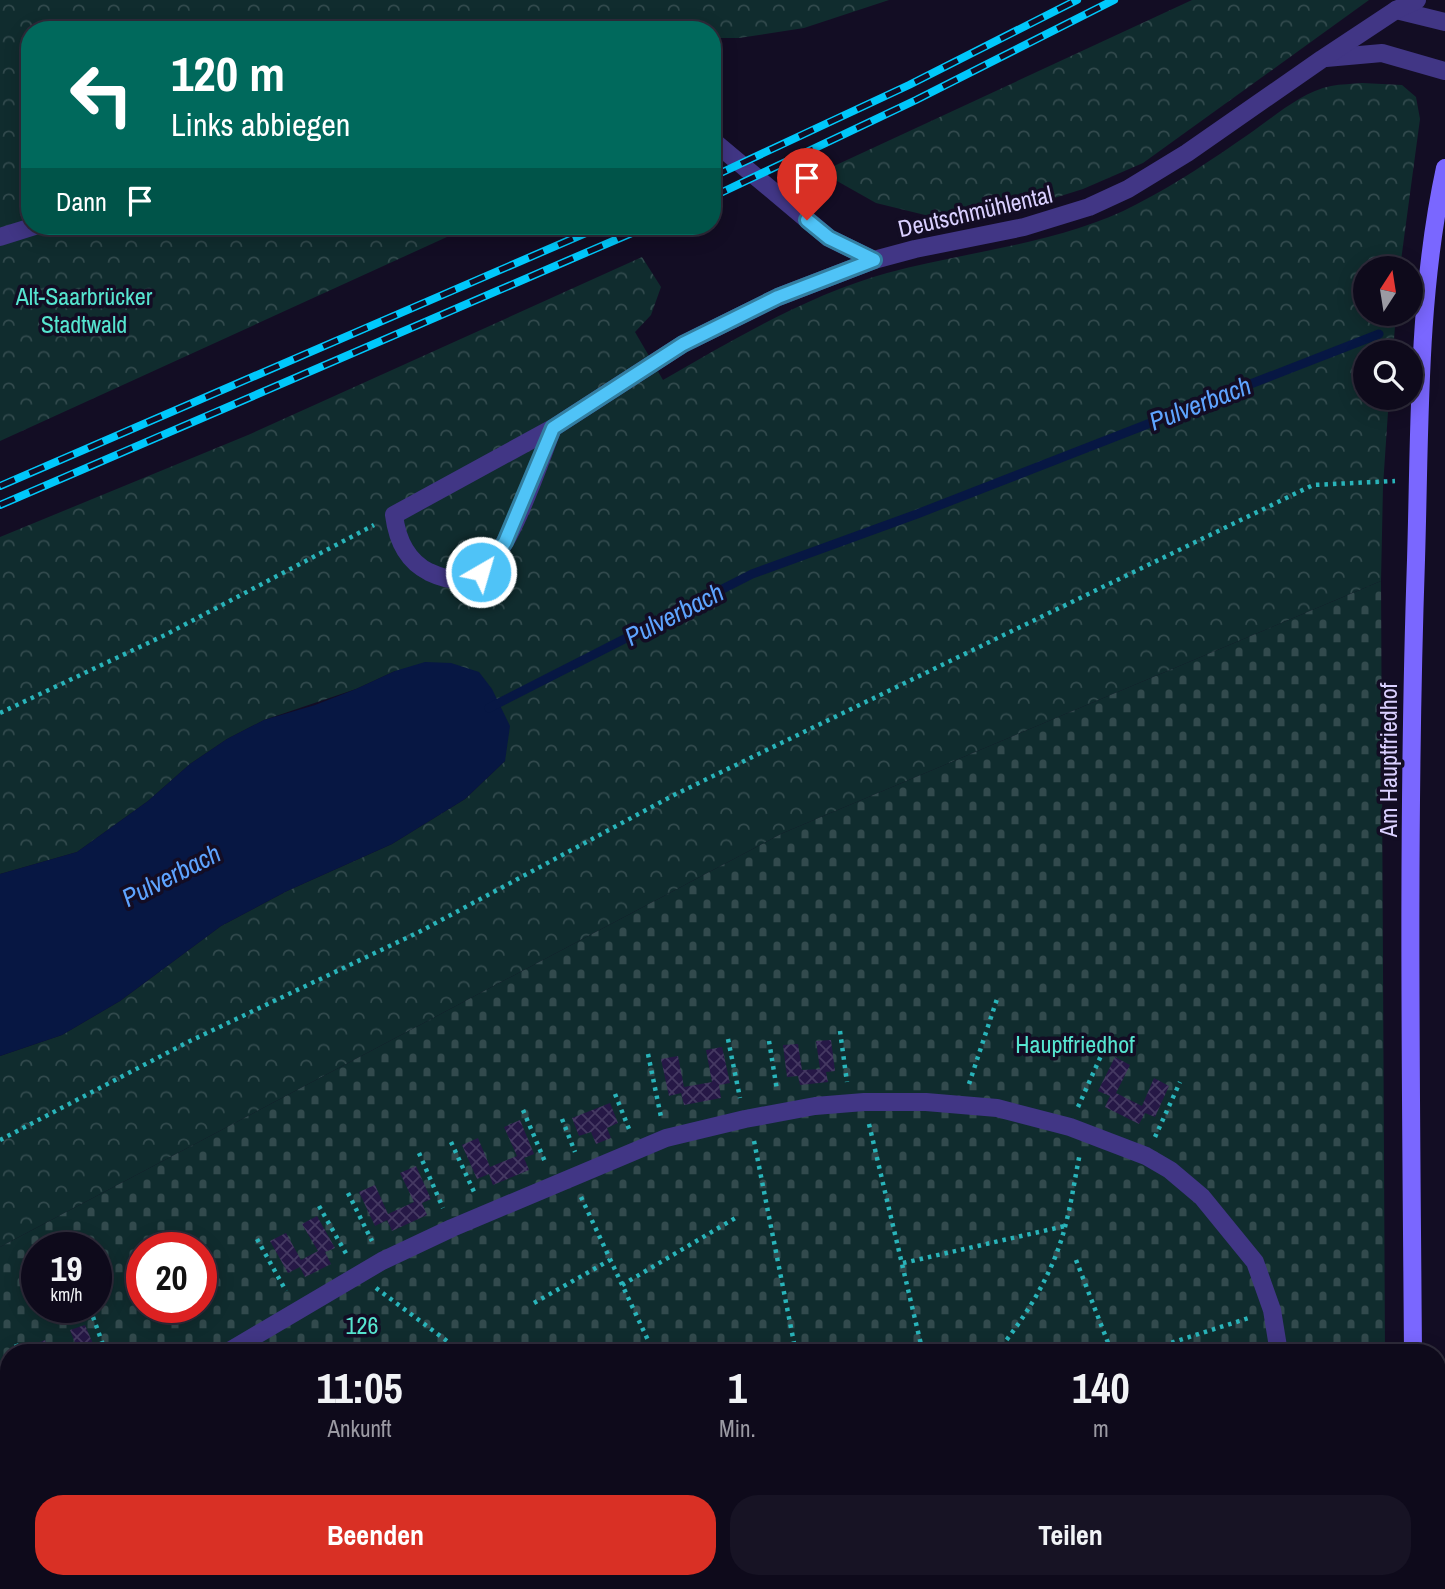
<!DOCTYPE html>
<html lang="de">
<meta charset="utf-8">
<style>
body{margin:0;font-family:"Archivo Narrow",sans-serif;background:#171324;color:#f1f3f6;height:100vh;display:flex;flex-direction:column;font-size:26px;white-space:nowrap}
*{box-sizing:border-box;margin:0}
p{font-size:23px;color:#9b9aa3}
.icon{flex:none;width:38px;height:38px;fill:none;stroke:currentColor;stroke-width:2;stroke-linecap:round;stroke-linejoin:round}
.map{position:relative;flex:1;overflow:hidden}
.panel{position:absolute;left:0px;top:1344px;width:1446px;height:245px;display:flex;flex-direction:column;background:#0e0a1b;border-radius:28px 28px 0 0;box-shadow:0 4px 18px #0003,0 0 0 2px #2e2b3a}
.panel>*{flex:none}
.hud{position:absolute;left:21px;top:21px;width:700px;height:214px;border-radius:28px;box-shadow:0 4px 18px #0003,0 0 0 2px #2e2b3a;background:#00695c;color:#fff;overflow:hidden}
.needle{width:46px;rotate:12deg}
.buttons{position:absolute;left:1353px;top:256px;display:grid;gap:14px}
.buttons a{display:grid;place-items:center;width:70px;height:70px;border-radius:50%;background:#0e0a1b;box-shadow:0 4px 18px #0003,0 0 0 2px #2e2b3a;font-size:35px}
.speed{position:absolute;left:21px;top:1232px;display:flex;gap:14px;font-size:35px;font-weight:700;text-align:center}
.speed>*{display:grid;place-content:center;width:91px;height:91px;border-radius:50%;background:#0e0a1b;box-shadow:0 4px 18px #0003,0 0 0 2px #2e2b3a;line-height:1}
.speed small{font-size:18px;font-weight:400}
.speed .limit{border:10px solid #d22;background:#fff;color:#111}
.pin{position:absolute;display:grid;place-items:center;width:60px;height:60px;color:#fff;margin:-72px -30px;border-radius:50% 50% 50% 0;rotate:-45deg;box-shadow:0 0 7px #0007}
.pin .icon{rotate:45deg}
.me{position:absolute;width:77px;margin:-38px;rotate:38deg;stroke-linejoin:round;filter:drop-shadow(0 0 5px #0008)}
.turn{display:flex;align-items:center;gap:24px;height:147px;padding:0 35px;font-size:32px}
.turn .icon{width:91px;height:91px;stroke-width:2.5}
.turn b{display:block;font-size:49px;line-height:60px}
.then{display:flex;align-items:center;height:66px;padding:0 35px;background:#0003;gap:14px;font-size:26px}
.eta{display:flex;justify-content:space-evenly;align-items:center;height:119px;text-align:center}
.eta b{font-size:42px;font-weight:700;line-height:49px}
.primary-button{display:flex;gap:14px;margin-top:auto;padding:14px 35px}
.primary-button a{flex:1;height:80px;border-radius:28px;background:#d93025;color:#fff;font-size:28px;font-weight:700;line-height:80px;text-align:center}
.primary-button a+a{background:#171324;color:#f1f3f6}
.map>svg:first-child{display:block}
</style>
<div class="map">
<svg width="1445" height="1589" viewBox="0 0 1445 1589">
<defs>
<pattern id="forest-crowns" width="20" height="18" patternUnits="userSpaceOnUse" patternTransform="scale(1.75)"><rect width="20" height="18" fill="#102c2e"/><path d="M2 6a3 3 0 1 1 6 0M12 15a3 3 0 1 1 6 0" fill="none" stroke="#324a4d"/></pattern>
<pattern id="cemetery-stones" width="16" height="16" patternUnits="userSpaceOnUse" patternTransform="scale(1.75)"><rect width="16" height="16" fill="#102c2e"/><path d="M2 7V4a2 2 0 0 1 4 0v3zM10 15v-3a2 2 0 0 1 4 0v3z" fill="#324a4d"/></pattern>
<pattern id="building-cross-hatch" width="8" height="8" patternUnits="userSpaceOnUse" patternTransform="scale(1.75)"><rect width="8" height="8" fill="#261846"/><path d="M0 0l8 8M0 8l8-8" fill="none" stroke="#453962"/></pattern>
</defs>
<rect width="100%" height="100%" fill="#130d24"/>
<g fill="url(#forest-crowns)">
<polygon points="0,0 889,0 804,28 739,38 712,38 712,30 30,30 30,226 471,226 0,441"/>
<polygon points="1192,0 1369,0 1143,163 1083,189 1032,205 975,215 925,215 876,203 821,172"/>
<path d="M1362,83L1402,85L1416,97L1420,119L1400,268H1365V313H1396L1393,352H1365V397H1389L1383,486L1381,581L783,833L0,1247V1056L62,1035L120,1001L221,926L287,891L392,844L465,799L505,761L395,671L356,689L264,720L227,739L190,764L148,801L77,852L0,874V537L248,435L642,257L661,287L651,315L635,332L663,380C734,339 808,295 887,273C968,251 1064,243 1137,204C1176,184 1213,159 1249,134C1274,117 1301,92 1331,86C1341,84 1352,84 1362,83Z"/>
</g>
<path fill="url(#cemetery-stones)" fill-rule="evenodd" d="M1381,581L1385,1353H9V1580H1387V1589H0V1247L783,833ZM37,1248H96V1307H37ZM142,1248H201V1307H142Z"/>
<polygon fill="#071743" points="425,662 451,663 479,672 492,689 510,726 505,761 465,799 392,844 287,891 221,926 120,1001 62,1035 0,1056 0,874 77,852 148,801 190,764 227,739 264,720 315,705 356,689 395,671"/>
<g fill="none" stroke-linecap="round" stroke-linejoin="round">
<polyline stroke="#071743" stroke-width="9" points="489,708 752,574 917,514 1379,334"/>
</g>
<g fill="url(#building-cross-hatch)">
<polygon points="831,1040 835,1071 826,1072 828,1082 800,1085 798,1076 787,1077 783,1045 798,1044 802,1070 820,1069 816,1041"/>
<polygon points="722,1047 730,1083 719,1085 721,1098 684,1105 681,1093 669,1096 661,1059 678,1056 684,1087 712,1082 706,1050"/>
<polygon points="1115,1057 1130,1065 1116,1093 1142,1106 1154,1078 1169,1086 1155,1117 1145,1113 1139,1124 1105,1107 1110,1096 1098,1091"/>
<polygon points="610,1103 618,1123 607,1128 611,1138 596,1144 591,1132 579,1136 572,1118"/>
<polygon points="520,1120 534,1154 524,1158 529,1170 493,1185 489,1174 477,1179 462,1145 478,1138 490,1167 517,1156 504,1127"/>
<polygon points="416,1166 431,1199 422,1203 427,1215 392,1231 387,1220 375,1226 359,1192 375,1185 388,1214 414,1202 400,1173"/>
<polygon points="317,1216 335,1248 325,1252 331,1264 305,1277 300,1267 288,1273 270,1241 286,1233 301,1260 318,1251 302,1224"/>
<polygon points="85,1325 97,1353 79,1353 70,1330"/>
<polygon points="45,1340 50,1353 31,1353 29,1347"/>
</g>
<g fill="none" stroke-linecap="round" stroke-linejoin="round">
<g stroke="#29b4ba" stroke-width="4.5" stroke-dasharray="3.5 5" stroke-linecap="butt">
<polyline points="0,713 165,635 374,525"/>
<polyline points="840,1031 847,1082"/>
<polyline points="728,1039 740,1098"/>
<polyline points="769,1041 777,1090"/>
<polyline points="648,1054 661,1117"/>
<polyline points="969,1084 998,996"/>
<polyline points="615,1094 629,1129"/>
<polyline points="1078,1107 1104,1049"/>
<polyline points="523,1110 546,1164"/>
<polyline points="562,1119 575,1152"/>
<polyline points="869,1124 923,1353"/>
<polyline points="1155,1137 1180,1082"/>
<polyline points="0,1140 188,1042 419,932 674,795 1313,485 1395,481"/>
<polyline points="754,1141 796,1353"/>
<polyline points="451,1142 475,1194"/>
<polyline points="419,1153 443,1208"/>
<polyline points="348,1193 372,1241"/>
<polyline points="581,1197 654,1353"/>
<polyline points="319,1206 348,1257"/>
<polyline points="257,1239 286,1291"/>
<polyline points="1076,1260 1112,1353"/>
<polyline points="903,1263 1065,1226"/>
<polyline points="622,1285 737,1217"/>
<polyline points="376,1288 463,1353"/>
<polyline points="534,1303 610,1260"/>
<polyline points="93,1317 106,1353"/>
<polyline points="16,1344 19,1353"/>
<polyline points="758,1353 807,1353"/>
<path d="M996,1353C1027,1316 1055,1270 1066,1223C1072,1200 1075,1177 1080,1153"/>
<polyline points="1139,1353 1252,1317"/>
<polyline points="0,1552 9,1537"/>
<polyline points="715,1580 717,1589"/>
<polyline points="1114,1580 1134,1589"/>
<polyline points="201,1589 202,1580"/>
<polyline points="494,1589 495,1580"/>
<polyline points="787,1589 787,1580"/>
<polyline points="906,1589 908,1580"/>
<polyline points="1069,1589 1069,1580"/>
<polyline points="1156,1589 1159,1580"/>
</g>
<g stroke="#413685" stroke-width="18">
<polyline points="1396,10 1445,22"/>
<polyline points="1326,58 1382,53 1445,71"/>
<polyline points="712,140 829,238 874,260"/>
<polyline points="0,237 35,226"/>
<path d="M553,428C539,463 510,553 480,573C464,584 446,580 429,572C407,561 397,539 394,515L553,428L683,344L778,297L874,260L915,249L1024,227L1089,207L1128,189L1187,153L1322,59L1396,10L1417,0"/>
<polyline points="226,1353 382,1261 452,1228 666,1138 745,1119 815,1106 864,1102 926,1102 997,1108 1070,1127 1146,1156 1170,1170 1202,1197 1255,1262 1272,1310 1279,1353"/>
<polyline points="0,1440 9,1437"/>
<polyline points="1264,1589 1266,1580"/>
</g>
<g stroke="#7a67ff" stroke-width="18">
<path d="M1413,1353C1411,1089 1407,824 1416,560C1420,429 1417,297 1445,168"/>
<polyline points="1414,1580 1414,1589"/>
</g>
<g stroke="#00c8fb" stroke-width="8">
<g id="rail">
<polyline points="712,177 909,85 1077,0"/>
<polyline points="712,197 916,100 1114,0"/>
<polyline points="0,486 602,226"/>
<polyline points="0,505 648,226"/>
</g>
</g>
<use href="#rail" stroke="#130d24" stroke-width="5" stroke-dasharray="16" stroke-linecap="butt"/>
</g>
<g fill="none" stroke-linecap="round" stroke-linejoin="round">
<g stroke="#337fa1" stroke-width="18">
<polyline id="route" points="481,572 492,561 505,542 553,428 683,344 778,297 874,260 829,238 807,220"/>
</g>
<use href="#route" stroke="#4fc3f7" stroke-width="12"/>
</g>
<g text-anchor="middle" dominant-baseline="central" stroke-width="7" stroke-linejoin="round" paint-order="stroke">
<g font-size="24" fill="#dad0ff" stroke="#130d24">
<text transform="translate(975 211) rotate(-13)">Deutschmühlental</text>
<text transform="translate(1388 760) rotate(-90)">Am Hauptfriedhof</text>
</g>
<g font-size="24" fill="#56e5d0" stroke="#130d24">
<text x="84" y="296">Alt-Saarbrücker<tspan x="84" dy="28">Stadtwald</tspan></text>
<text x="1075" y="1044">Hauptfriedhof</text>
<text x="362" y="1325">126</text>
</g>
<g font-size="26" font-style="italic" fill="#5ea4ff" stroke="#130d24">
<text transform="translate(1200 403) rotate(-21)">Pulverbach</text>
<text transform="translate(674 614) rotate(-27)">Pulverbach</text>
<text transform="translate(171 875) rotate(-27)">Pulverbach</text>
</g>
</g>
</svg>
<div class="buttons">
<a><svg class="needle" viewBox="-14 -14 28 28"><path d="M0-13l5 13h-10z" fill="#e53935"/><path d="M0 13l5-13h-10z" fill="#9b9aa3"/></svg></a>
<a><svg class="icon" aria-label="search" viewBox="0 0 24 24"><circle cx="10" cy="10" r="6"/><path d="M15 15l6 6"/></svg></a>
</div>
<div class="speed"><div>19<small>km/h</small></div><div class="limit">20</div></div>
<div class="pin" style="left:807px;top:220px;background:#d93025"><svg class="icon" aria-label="arrive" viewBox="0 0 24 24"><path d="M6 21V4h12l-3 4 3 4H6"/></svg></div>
<svg class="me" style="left:481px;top:572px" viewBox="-20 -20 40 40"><circle r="17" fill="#4fc3f7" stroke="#fff" stroke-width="3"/><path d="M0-11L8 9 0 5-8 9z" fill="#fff"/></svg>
<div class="hud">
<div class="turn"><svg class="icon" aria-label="left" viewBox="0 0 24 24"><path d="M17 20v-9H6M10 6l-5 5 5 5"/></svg><div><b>120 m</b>Links abbiegen</div></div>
<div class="then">Dann<svg class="icon" aria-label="arrive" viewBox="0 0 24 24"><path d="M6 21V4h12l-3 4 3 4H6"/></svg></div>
</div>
<section class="panel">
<div class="eta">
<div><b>11:05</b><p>Ankunft</p></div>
<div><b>1</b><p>Min.</p></div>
<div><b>140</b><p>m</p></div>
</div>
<div class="primary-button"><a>Beenden</a><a>Teilen</a></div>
</section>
</div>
